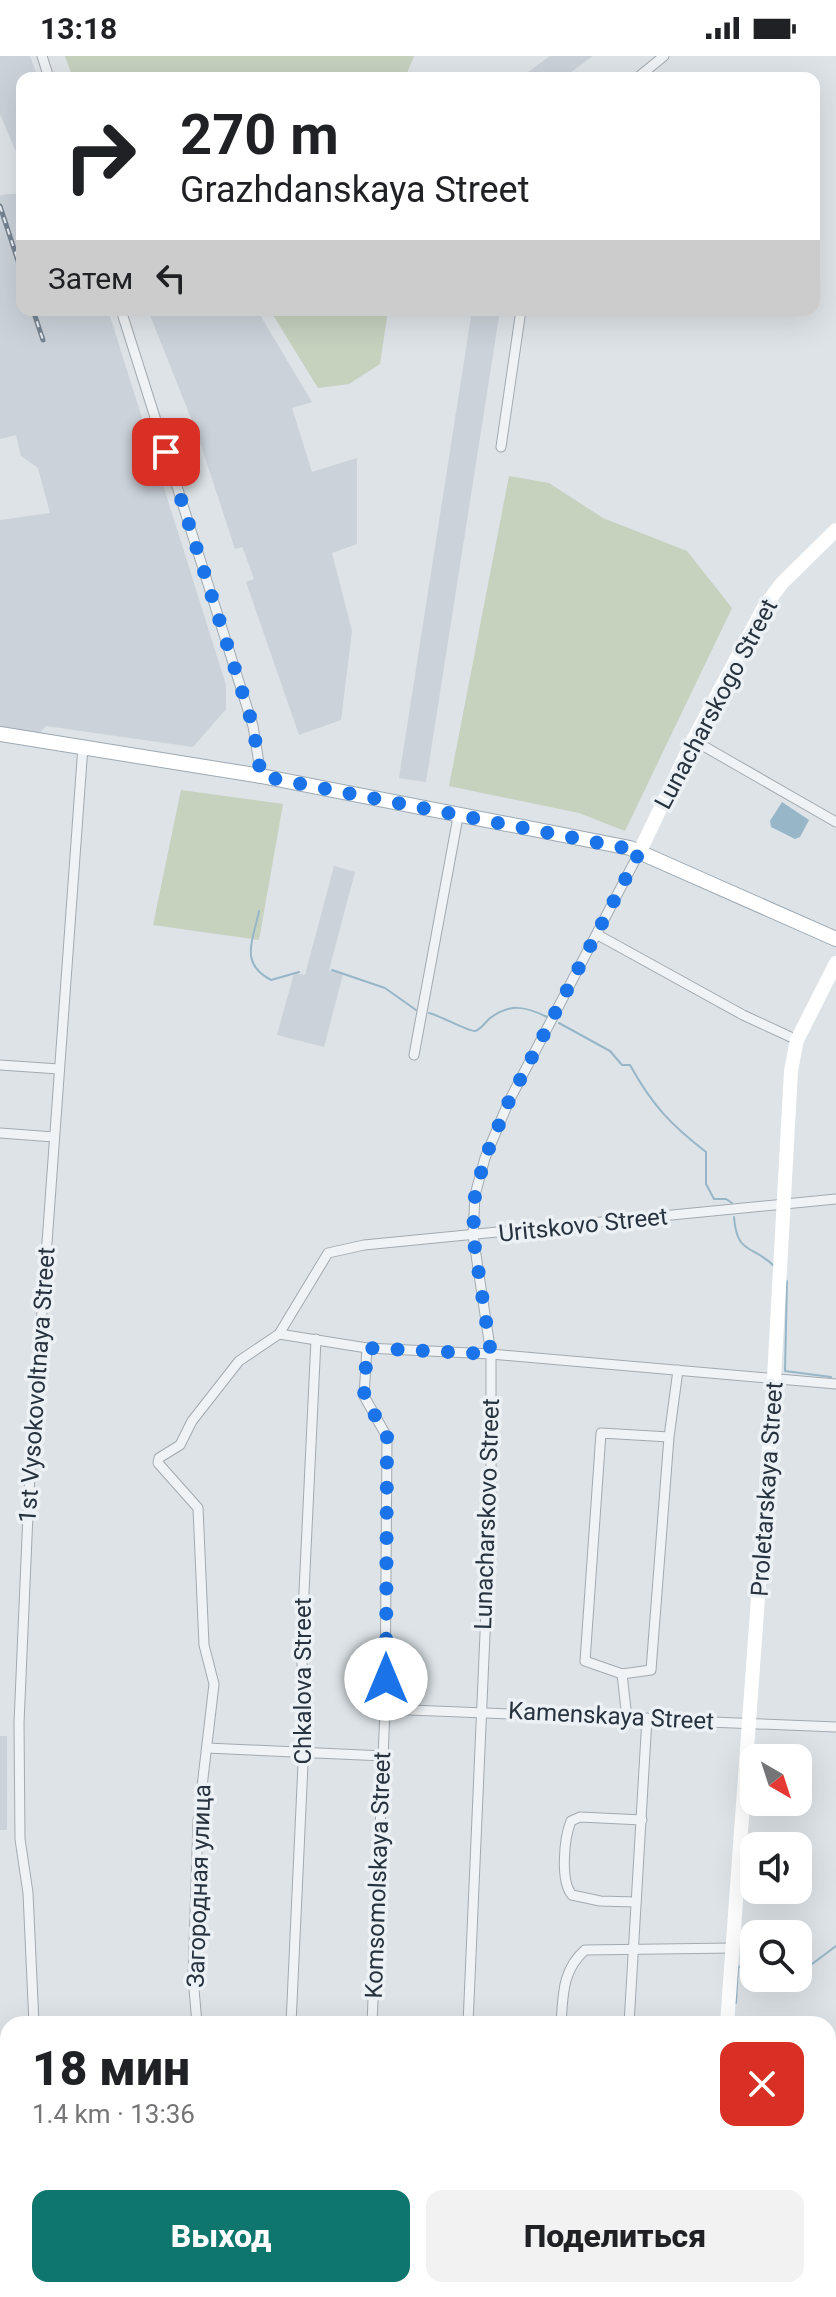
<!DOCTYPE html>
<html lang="ru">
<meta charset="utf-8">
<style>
body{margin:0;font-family:Roboto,sans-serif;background:#f2f2f2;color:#202124;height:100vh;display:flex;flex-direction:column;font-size:30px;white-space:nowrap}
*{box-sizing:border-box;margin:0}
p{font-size:26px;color:#757577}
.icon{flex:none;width:44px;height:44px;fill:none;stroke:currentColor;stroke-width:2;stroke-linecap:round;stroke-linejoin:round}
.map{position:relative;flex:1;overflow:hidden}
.drawer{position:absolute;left:0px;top:1960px;width:836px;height:282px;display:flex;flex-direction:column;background:#fff;border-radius:24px 24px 0 0;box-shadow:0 8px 32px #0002}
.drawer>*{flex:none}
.top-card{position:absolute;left:16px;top:16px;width:804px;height:244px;border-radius:16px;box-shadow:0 8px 32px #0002;background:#fff;color:#202124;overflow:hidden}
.needle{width:52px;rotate:141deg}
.buttons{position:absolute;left:740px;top:1688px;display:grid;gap:16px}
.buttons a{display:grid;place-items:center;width:72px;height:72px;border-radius:16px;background:#fff;box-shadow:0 8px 32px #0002;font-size:40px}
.pin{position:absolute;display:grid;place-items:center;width:68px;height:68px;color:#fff;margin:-34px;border-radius:16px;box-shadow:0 4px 12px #0006}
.me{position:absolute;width:88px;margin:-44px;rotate:0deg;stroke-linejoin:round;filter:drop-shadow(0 0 6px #0008)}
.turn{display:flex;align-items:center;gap:28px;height:168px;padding:0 32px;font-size:36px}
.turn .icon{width:104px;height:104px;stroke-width:2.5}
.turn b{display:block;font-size:56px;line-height:68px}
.then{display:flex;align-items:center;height:76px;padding:0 32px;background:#0003;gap:16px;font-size:30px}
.round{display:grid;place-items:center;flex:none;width:84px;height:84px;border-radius:16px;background:#f2f2f2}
.overview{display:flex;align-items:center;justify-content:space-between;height:136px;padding:0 32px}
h1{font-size:48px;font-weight:800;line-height:60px}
.primary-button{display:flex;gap:16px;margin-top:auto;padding:16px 32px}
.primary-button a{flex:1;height:92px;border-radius:16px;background:#0f766e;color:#fff;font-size:32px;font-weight:800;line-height:92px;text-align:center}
.primary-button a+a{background:#f2f2f2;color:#202124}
.status{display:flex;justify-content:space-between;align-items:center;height:56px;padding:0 40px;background:#fff;direction:ltr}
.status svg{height:22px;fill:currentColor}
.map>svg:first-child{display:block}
</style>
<div class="status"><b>13:18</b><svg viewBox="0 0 49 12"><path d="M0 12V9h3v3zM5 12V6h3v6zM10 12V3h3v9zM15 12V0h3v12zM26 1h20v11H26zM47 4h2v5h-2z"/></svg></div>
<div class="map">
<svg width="836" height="2241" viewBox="0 0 836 2241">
<rect width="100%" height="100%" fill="#dde3e7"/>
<g fill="#cbd2d9">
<polygon points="0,0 30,0 38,22 22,22 22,110 0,58"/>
<polygon points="550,0 593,0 563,22 520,22"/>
<polygon points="22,137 22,254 108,254 226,629 226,653 193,691 46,670 38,679 0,673 0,464 50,457 38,412 21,400 16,379 0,383 0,139"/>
<polygon points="148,254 257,254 312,346 292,352 312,416 357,402 357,488 332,497 352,575 341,664 299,679 246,526 254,523 244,495 242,491 235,493 198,380"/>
<polygon points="472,254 500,254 426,726 399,722"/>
<polygon points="334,810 355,816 329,914 343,918 324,991 277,979 294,917 305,919"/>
<rect x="0" y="1680" width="7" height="94"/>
</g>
<g fill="#c6d1be">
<polygon points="65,0 414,0 405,22 73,22"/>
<polygon points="270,254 388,254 380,308 349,328 318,332"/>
<polygon points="509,420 549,427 603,462 687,495 732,552 625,775 579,757 449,730"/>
<polygon points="181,734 283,748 259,884 153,869"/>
</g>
<polygon fill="#97b6c8" points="782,746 809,764 800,781 795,783 771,771 770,765"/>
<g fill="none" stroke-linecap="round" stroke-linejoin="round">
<g stroke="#97b6c8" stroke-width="2">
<path d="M259,855C254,882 238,907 271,924L299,916"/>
<polyline points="332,914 385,932 416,954"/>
<path d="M429,957C439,959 469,976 475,975C480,974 485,967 489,963C509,947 525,950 547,961"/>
<path d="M559,967L610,995L622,1009H630C652,1049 671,1069 706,1096V1128L714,1143H726L732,1147"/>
<path d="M734,1161C737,1200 753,1188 775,1211"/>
<polyline points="787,1225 785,1315 831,1321"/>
<polyline points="798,1907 812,1908 836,1890"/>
<polyline points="736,1947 738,1911 754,1907"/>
<polyline points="284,2235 295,2241"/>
<polyline points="464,2241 464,2234"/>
</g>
<g stroke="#a2aab1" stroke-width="11">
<g id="street">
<polyline points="42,0 49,22"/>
<polyline points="637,22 664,0"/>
<polyline points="121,254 253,670 261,720"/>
<polyline points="501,391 521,254"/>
<polyline points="693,684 836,766"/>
<polyline points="598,879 743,959 797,984"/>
<polyline points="414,999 458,761"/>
<polyline points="0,1009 59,1013"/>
<polyline points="0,1077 54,1081"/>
<polyline points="279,1278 367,1292 491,1298 836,1328"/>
<polyline points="367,1292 364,1340 387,1381 385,1653 372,1968"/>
<polyline points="669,1381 601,1377 585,1605 622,1618 651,1614 669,1381 678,1314"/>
<polyline points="622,1618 627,1662"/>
<polyline points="385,1653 836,1671"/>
<polyline points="207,1692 384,1700"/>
<path d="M636,1846L600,1845L572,1839C560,1825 564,1782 571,1765L580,1761L642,1764"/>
<polyline points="34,1968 28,1837 20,1783 19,1667 29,1435 83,690"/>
<polyline points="197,1968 193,1921 198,1765 214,1628 204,1589 198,1452 158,1407 159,1402 180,1389 192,1365 239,1305 279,1278 328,1197 364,1189 836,1143"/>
<polyline points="291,1968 306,1643 301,1599 316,1283"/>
<polyline points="468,1968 491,1440 491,1298 473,1179 475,1139 485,1102 509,1045 640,795"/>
<path d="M561,1968C563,1940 562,1914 585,1894L733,1892"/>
<polyline points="629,1968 647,1662"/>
<polyline points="828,2105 836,2105"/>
<polyline points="59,2234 60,2241"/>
<polyline points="272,2241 272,2238"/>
<polyline points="361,2241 361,2234"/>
<polyline points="455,2241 456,2234"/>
<polyline points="549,2241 549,2234"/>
<polyline points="615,2241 615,2234"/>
</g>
</g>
<g stroke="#9ca9b3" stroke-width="16">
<polyline id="primary" points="0,678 261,720 630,792 836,883"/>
</g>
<use href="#street" stroke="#f0f3f5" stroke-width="9"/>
<g stroke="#fff" stroke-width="14">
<polyline points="640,795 693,684 764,551 782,527 836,474"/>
<polyline points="727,1968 774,1322 791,1015 797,984 836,907"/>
<polyline points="707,2241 708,2234"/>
</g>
<use href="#primary" stroke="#fff" stroke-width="14"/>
<g stroke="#768491" stroke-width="5">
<g id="rail">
<polyline points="0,150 22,217"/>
<polyline points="33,254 43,284"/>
</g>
</g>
<use href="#rail" stroke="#ecf1f5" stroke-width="2" stroke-dasharray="6" stroke-linecap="butt"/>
</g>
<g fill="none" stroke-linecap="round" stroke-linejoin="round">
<polyline stroke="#1a73e8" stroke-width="14" stroke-dasharray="0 25.2" points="166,396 253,670 261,720 640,795 509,1045 485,1102 475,1139 473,1179 491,1298 367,1292 364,1340 387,1381 386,1623"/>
</g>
<g text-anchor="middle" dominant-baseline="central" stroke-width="7" stroke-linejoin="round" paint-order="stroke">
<g font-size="24" fill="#26323e" stroke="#ecf1f5">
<text transform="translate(716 648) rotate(-62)">Lunacharskogo Street</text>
<text transform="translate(583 1169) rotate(-6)">Uritskovo Street</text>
<text transform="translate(37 1329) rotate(-86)">1st Vysokovoltnaya Street</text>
<text transform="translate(767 1433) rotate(-86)">Proletarskaya Street</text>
<text transform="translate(487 1458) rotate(-88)">Lunacharskovo Street</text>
<text transform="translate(303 1625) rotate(-90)">Chkalova Street</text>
<text transform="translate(611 1660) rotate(3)">Kamenskaya Street</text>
<text transform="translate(378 1819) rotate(-88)">Komsomolskaya Street</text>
<text transform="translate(199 1830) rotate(-88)">Загородная улица</text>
</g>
</g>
</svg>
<div class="buttons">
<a><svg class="needle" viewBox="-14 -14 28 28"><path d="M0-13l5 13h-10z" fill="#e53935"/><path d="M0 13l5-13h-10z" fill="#757577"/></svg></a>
<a><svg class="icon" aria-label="sound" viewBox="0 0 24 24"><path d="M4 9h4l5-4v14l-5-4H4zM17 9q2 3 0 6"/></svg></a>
<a><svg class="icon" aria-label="search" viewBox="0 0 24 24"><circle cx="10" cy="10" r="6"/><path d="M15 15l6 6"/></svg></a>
</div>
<div class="pin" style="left:166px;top:396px;background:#d93025"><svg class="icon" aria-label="arrive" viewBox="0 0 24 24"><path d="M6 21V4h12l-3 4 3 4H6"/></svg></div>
<svg class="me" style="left:386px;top:1623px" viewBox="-20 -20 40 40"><circle r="19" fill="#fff"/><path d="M0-13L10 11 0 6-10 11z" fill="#1a73e8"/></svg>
<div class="top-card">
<div class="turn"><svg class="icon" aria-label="right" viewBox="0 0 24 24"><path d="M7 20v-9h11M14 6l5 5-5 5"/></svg><div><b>270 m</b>Grazhdanskaya Street</div></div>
<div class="then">Затем<svg class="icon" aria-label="left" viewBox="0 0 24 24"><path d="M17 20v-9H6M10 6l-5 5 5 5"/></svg></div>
</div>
<section class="drawer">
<div class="overview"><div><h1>18 мин</h1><p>1.4 km · 13:36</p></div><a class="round" style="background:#d93025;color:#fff"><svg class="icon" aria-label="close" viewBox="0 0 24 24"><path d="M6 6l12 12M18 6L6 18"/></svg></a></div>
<div class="primary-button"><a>Выход</a><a>Поделиться</a></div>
</section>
</div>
